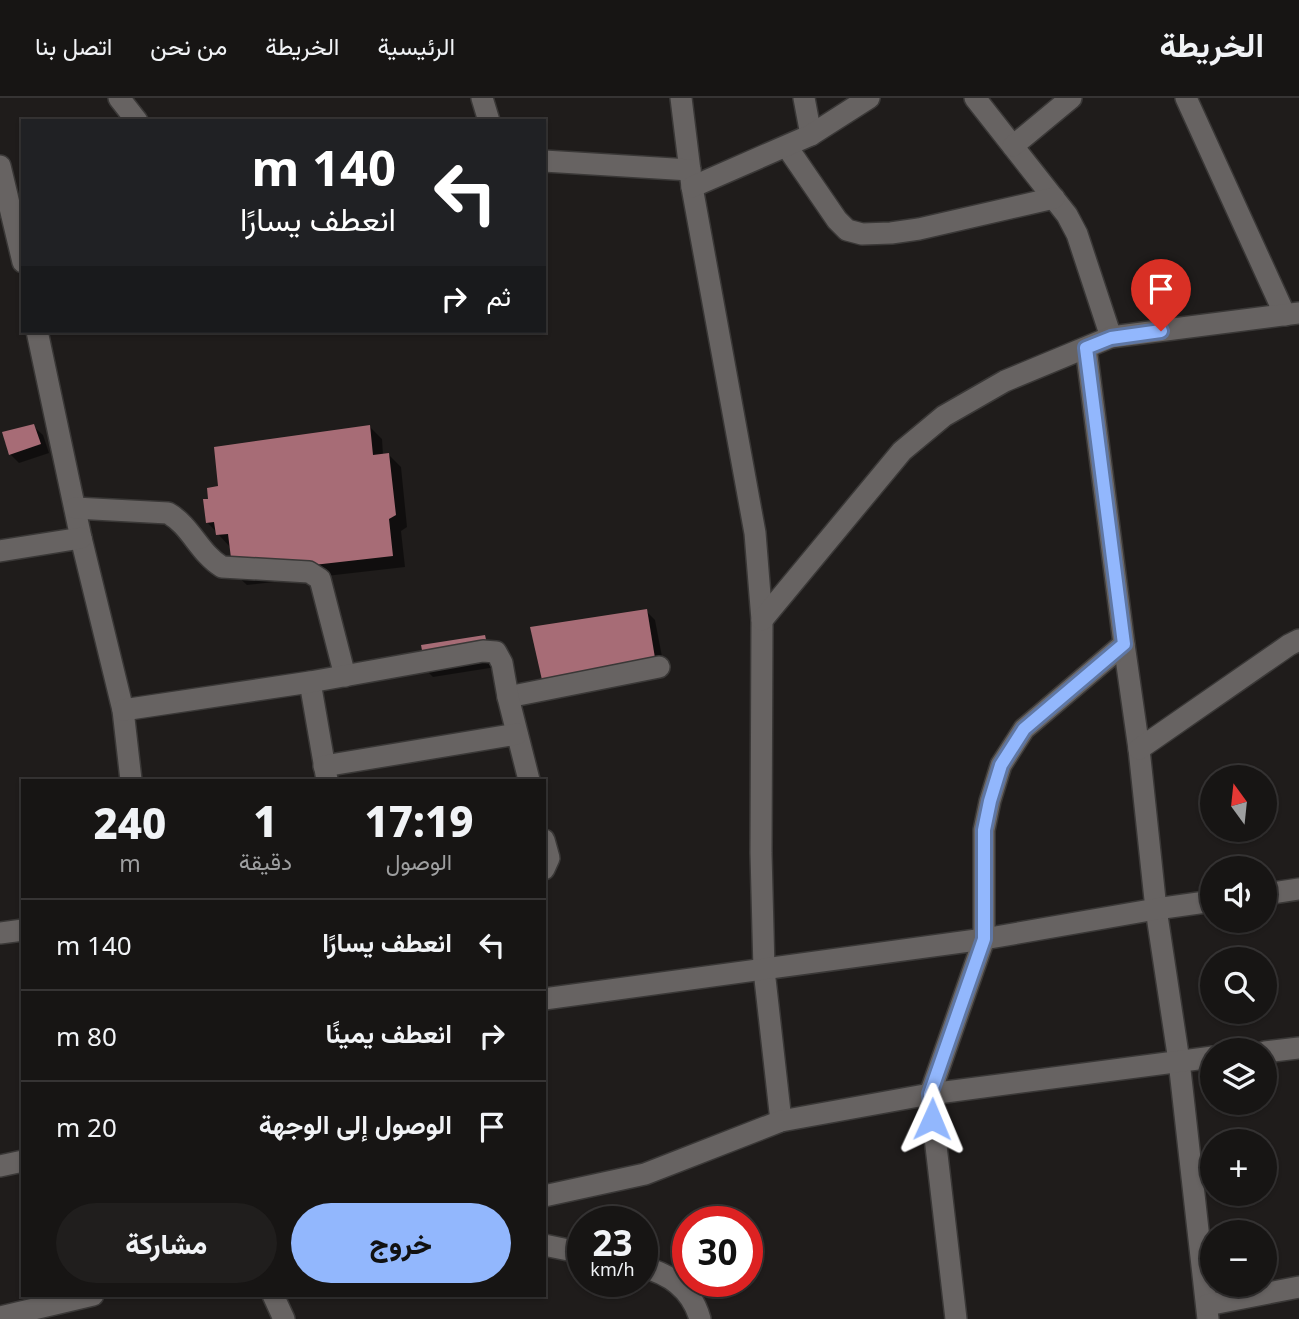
<!DOCTYPE html>
<html lang="ar">
<meta charset="utf-8">
<style>
body{margin:0;font-family:"Noto Sans",Vazirmatn,sans-serif;background:#201e1d;color:#f1f3f6;direction:rtl;height:100vh;display:flex;flex-direction:column;font-size:26px;white-space:nowrap}
*{box-sizing:border-box;margin:0}
p{font-size:23px;color:#9e9fa0}
.icon{flex:none;width:38px;height:38px;fill:none;stroke:currentColor;stroke-width:2;stroke-linecap:round;stroke-linejoin:round}
.map{position:relative;flex:1;overflow:hidden;direction:ltr}
.side{position:absolute;left:21px;top:681px;width:525px;height:518px;display:flex;flex-direction:column;background:#171514;border-radius:0px;box-shadow:0 2px 5px #0004,0 0 0 2px #363434;direction:rtl}
.side>*{flex:none}
.guide{position:absolute;left:21px;top:21px;width:525px;height:214px;border-radius:0px;box-shadow:0 2px 5px #0004,0 0 0 2px #363434;direction:rtl;background:#202124;color:#fff;overflow:hidden}
.needle{width:46px;rotate:345deg}
.tools{position:absolute;left:1200px;top:667px;display:grid;gap:14px}
.tools a{display:grid;place-items:center;width:77px;height:77px;border-radius:50%;background:#171514;box-shadow:0 2px 5px #0004,0 0 0 2px #363434;font-size:35px}
.speed{position:absolute;left:567px;top:1108px;display:flex;gap:14px;font-size:35px;font-weight:700;text-align:center}
.speed>*{display:grid;place-content:center;width:91px;height:91px;border-radius:50%;background:#171514;box-shadow:0 2px 5px #0004,0 0 0 2px #363434;line-height:1}
.speed small{font-size:18px;font-weight:400}
.speed .limit{border:10px solid #d22;background:#fff;color:#111}
.pin{position:absolute;display:grid;place-items:center;width:60px;height:60px;color:#fff;margin:-72px -30px;border-radius:50% 50% 50% 0;rotate:-45deg;box-shadow:0 0 7px #0007}
.pin .icon{rotate:45deg}
.me{position:absolute;width:77px;margin:-38px;rotate:1deg;stroke-linejoin:round;filter:drop-shadow(0 0 5px #0008)}
.turn{display:flex;align-items:center;gap:24px;height:147px;padding:0 35px;font-size:32px}
.turn .icon{width:91px;height:91px;stroke-width:2.5}
.turn b{display:block;font-size:49px;line-height:60px}
.then{display:flex;align-items:center;height:66px;padding:0 35px;background:#0003;gap:14px;font-size:26px}
.eta{display:flex;justify-content:space-evenly;align-items:center;height:119px;text-align:center}
.eta b{font-size:42px;font-weight:800;line-height:49px}
.cta{display:flex;gap:14px;margin-top:auto;padding:14px 35px}
.cta a{flex:1;height:80px;border-radius:42px;background:#92b7fd;color:#111;font-size:28px;font-weight:800;line-height:80px;text-align:center}
.cta a+a{background:#201e1d;color:#f1f3f6}
ul{padding:0;list-style:none}
li{display:flex;align-items:center;gap:21px;height:91px;padding:0 35px;border-top:2px solid #363434}
li div{flex:1}
li b{display:block;font-size:26px}
li em{font-style:normal}
header{display:flex;align-items:center;gap:42px;box-sizing:border-box;height:98px;padding:0 35px;background:#171514;border-bottom:2px solid #363434}
header strong{font-size:33px}
nav{display:flex;gap:38px;margin-inline-start:auto;font-size:24px}
.map>svg:first-child{display:block}
</style>
<header>
<strong>الخريطة</strong>
<nav><a>الرئيسية</a><a>الخريطة</a><a>من نحن</a><a>اتصل بنا</a></nav>
</header>
<div class="map">
<svg width="1299" height="1221" viewBox="0 0 1299 1221">
<rect width="100%" height="100%" fill="#1f1c1b"/>
<g fill="#0007">
<polygon points="33,328 43,337 49,355 19,365 10,356"/>
<polygon points="370,329 382,341 383,357 389,357 401,369 407,429 401,433 405,469 247,487 234,475 230,449 207,424 210,402 220,390"/>
<polygon points="646,513 655,522 664,569 553,590"/>
<polygon points="484,539 490,545 496,569 433,579 427,573"/>
</g>
<g fill="#a76c76">
<polygon points="34,326 41,346 9,357 2,334"/>
<polygon points="370,327 373,357 389,355 396,417 389,421 393,458 233,476 228,436 216,437 214,424 206,425 203,401 208,401 207,390 218,388 214,349"/>
<polygon points="647,511 655,560 542,582 530,529"/>
<polygon points="485,537 491,563 426,574 421,547"/>
</g>
<g fill="none" stroke-linecap="round" stroke-linejoin="round">
<g stroke="#3a3837" stroke-width="24">
<g id="minor">
<polyline points="119,0 137,23"/>
<polyline points="482,0 489,23"/>
<polyline points="681,0 692,89 755,435 762,522 761,755 764,872 781,1023"/>
<polyline points="804,0 811,37"/>
<polyline points="975,0 1067,117 1077,136 1111,239"/>
<polyline points="1186,0 1285,217"/>
<polyline points="1013,48 1071,0"/>
<polyline points="787,49 837,122 847,132 862,136 891,135 919,131 1054,100"/>
<polyline points="544,63 690,72"/>
<polyline points="0,68 23,164"/>
<polyline points="692,89 811,37 869,0"/>
<polyline points="37,233 81,440 123,612 131,682"/>
<polyline points="1086,250 1124,546 1139,651 1156,811 1179,963 1208,1221"/>
<path d="M75,410L168,415C191,428 199,455 222,469L309,474L320,481L345,578"/>
<polyline points="0,453 81,440"/>
<polyline points="762,522 902,353 944,318 1005,283 1111,239 1299,215"/>
<polyline points="310,584 327,682"/>
<polyline points="508,599 659,569"/>
<polyline points="123,612 310,584 483,553 496,554 502,565 508,599 529,682"/>
<polyline points="1139,651 1289,547 1299,542"/>
<polyline points="324,668 517,636"/>
<polyline points="544,742 549,760 544,771"/>
<polyline points="1265,796 1299,791"/>
<polyline points="0,835 23,832"/>
<polyline points="544,901 984,841 1156,811 1213,803"/>
<polyline points="1265,954 1299,950"/>
<polyline points="0,1068 23,1063"/>
<polyline points="544,1098 645,1076 781,1023 930,996 1213,959"/>
<polyline points="544,1147 583,1155"/>
<path d="M642,1169C671,1176 692,1192 700,1221"/>
<polyline points="273,1197 284,1221"/>
<polyline points="1207,1207 1299,1189"/>
<polyline points="0,1219 93,1197"/>
<polyline points="956,1221 930,996 984,841 984,732 990,703 1001,667 1024,631 1124,546"/>
</g>
</g>
<use href="#minor" stroke="#676362" stroke-width="21"/>
</g>
<g fill="none" stroke-linecap="round" stroke-linejoin="round">
<g stroke="#5f77a4" stroke-width="18">
<polyline id="route" points="932,1021 930,996 984,841 984,732 990,703 1001,667 1024,631 1124,546 1086,250 1111,240 1161,233"/>
</g>
<use href="#route" stroke="#92b7fd" stroke-width="12"/>
</g>
</svg>
<div class="tools">
<a><svg class="needle" viewBox="-14 -14 28 28"><path d="M0-13l5 13h-10z" fill="#e53935"/><path d="M0 13l5-13h-10z" fill="#9e9fa0"/></svg></a>
<a><svg class="icon" aria-label="sound" viewBox="0 0 24 24"><path d="M4 9h4l5-4v14l-5-4H4zM17 9q2 3 0 6"/></svg></a>
<a><svg class="icon" aria-label="search" viewBox="0 0 24 24"><circle cx="10" cy="10" r="6"/><path d="M15 15l6 6"/></svg></a>
<a><svg class="icon" aria-label="layers" viewBox="0 0 24 24"><path d="M12 4l9 5-9 5-9-5zM3 14l9 5 9-5"/></svg></a>
<a>+</a>
<a>−</a>
</div>
<div class="speed"><div>23<small>km/h</small></div><div class="limit">30</div></div>
<div class="pin" style="left:1161px;top:233px;background:#d93025"><svg class="icon" aria-label="arrive" viewBox="0 0 24 24"><path d="M6 21V4h12l-3 4 3 4H6"/></svg></div>
<svg class="me" style="left:932px;top:1021px" viewBox="-20 -20 40 40"><path d="M0-17L14 15 0 8-14 15z" fill="#92b7fd" stroke="#fff" stroke-width="4"/></svg>
<div class="guide">
<div class="turn"><svg class="icon" aria-label="left" viewBox="0 0 24 24"><path d="M17 20v-9H6M10 6l-5 5 5 5"/></svg><div><b>140 m</b>انعطف يسارًا</div></div>
<div class="then">ثم<svg class="icon" aria-label="right" viewBox="0 0 24 24"><path d="M7 20v-9h11M14 6l5 5-5 5"/></svg></div>
</div>
<section class="side">
<div class="eta">
<div><b>17:19</b><p>الوصول</p></div>
<div><b>1</b><p>دقيقة</p></div>
<div><b>240</b><p>m</p></div>
</div>
<ul>
<li><svg class="icon" aria-label="left" viewBox="0 0 24 24"><path d="M17 20v-9H6M10 6l-5 5 5 5"/></svg><div><b>انعطف يسارًا</b></div><em>140 m</em></li>
<li><svg class="icon" aria-label="right" viewBox="0 0 24 24"><path d="M7 20v-9h11M14 6l5 5-5 5"/></svg><div><b>انعطف يمينًا</b></div><em>80 m</em></li>
<li><svg class="icon" aria-label="arrive" viewBox="0 0 24 24"><path d="M6 21V4h12l-3 4 3 4H6"/></svg><div><b>الوصول إلى الوجهة</b></div><em>20 m</em></li>
</ul>
<div class="cta"><a>خروج</a><a>مشاركة</a></div>
</section>
</div>
